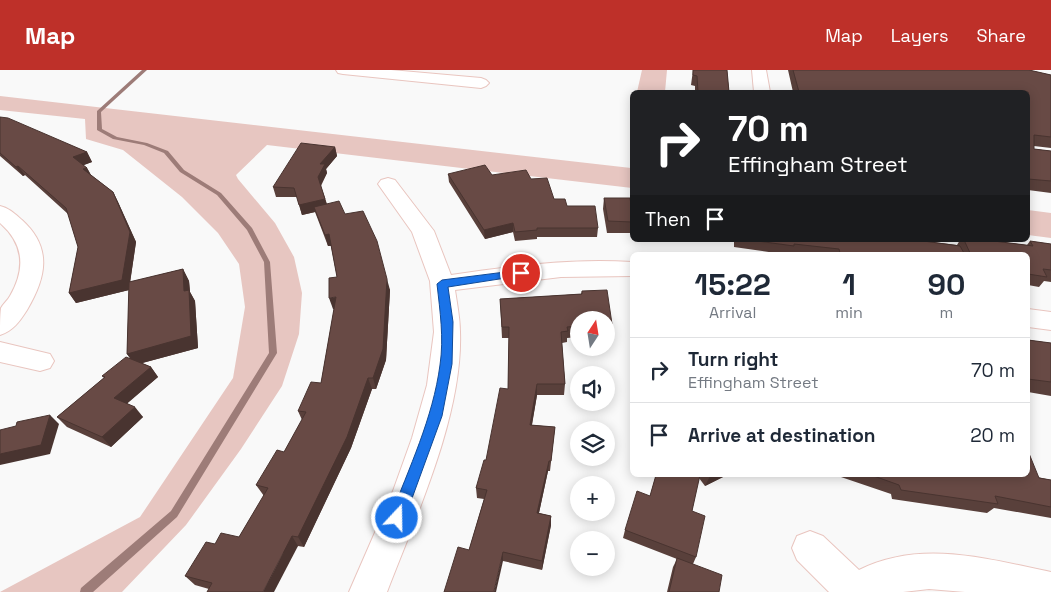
<!DOCTYPE html>
<meta charset="utf-8">
<style>
body{margin:0;font-family:"Space Grotesk",sans-serif;background:#f2f2f3;color:#1f2937;height:100vh;display:flex;flex-direction:column;font-size:19px;white-space:nowrap}
*{box-sizing:border-box;margin:0}
p{font-size:16px;color:#747a83}
.icon{flex:none;width:28px;height:28px;fill:none;stroke:currentColor;stroke-width:2;stroke-linecap:round;stroke-linejoin:round}
.map{position:relative;flex:1;overflow:hidden}
.details{position:absolute;left:630px;top:182px;width:400px;height:225px;display:flex;flex-direction:column;background:#fff;border-radius:8px;box-shadow:0 2px 12px #0003}
.details>*{flex:none}
.banner{position:absolute;left:630px;top:20px;width:400px;height:152px;border-radius:8px;box-shadow:0 2px 12px #0003;background:#202124;color:#fff;overflow:hidden}
.needle{width:32px;rotate:12deg}
.tools{position:absolute;left:570px;top:241px;display:grid;gap:10px}
.tools a{display:grid;place-items:center;width:45px;height:45px;border-radius:50%;background:#fff;box-shadow:0 2px 12px #0003;font-size:25px}
.pin{position:absolute;display:grid;place-items:center;width:42px;height:42px;color:#fff;margin:-21px;border:2px solid #fff;border-radius:50%;box-shadow:0 1px 5px #0007}
.me{position:absolute;width:55px;margin:-28px;rotate:21deg;stroke-linejoin:round;filter:drop-shadow(0 0 4px #0008)}
.turn{display:flex;align-items:center;gap:18px;height:105px;padding:0 15px;font-size:22px}
.turn .icon{width:65px;height:65px;stroke-width:2.5}
.turn b{display:block;font-size:35px;line-height:42px}
.then{display:flex;align-items:center;height:48px;padding:0 15px;background:#0003;gap:10px;font-size:19px}
.eta{display:flex;justify-content:space-evenly;align-items:center;height:85px;text-align:center}
.eta b{font-size:30px;font-weight:600;line-height:35px}
ul{padding:0;list-style:none}
li{display:flex;align-items:center;gap:15px;height:65px;padding:0 15px;border-top:1px solid #e0e1e3}
li div{flex:1}
li b{display:block;font-size:19px}
li em{font-style:normal}
header{display:flex;align-items:center;gap:30px;box-sizing:border-box;height:70px;padding:0 25px;background:#be3029;color:#fff}
header strong{font-size:24px}
nav{display:flex;gap:28px;margin-inline-start:auto;font-size:18px}
.map>svg:first-child{display:block}
</style>
<header>
<strong>Map</strong>
<nav><a>Map</a><a>Layers</a><a>Share</a></nav>
</header>
<div class="map">
<svg width="1051" height="522" viewBox="0 0 1051 522">
<rect width="100%" height="100%" fill="#f9f9f9"/>
<g fill="#e7c6c1">
<polygon points="642,0 667,0 665,22 637,22"/>
<polygon points="0,26 631,98 632,84 632,118 267,75 236,105 238,109 275,153 294,187 302,223 299,264 282,316 241,379 186,455 122,522 0,522 140,447 233,308 245,237 239,194 218,163 182,127 123,80 86,69 85,49 0,40"/>
<polygon points="1028,140 1051,143 1051,168 1028,165"/>
</g>
<g fill="none" stroke-linecap="round" stroke-linejoin="round">
<polygon fill="#9d7c78" fill-rule="evenodd" points="142,0 147,0 101,42 102,59 117,67 147,73 168,81 184,100 221,123 252,158 270,192 277,283 177,447 93,522 80,522 81,518 171,441 269,283 264,192 247,160 217,125 180,102 164,83 144,75 113,69 97,60 97,41"/>
<g stroke="#e9c5bf" stroke-width="2">
<g id="street">
<polygon points="336,0 391,0 481,8 486,10 489,13 486,16 481,18 343,4 338,3"/>
<polygon points="752,0 766,0 770,22 754,22"/>
<path d="M388,108L395,110L434,161L451,205C511,196 572,188 632,192V206L561,207L455,220C457,234 460,248 460,262C463,345 416,446 387,522H349L393,421L412,368L427,315L434,262L430,211L412,162L378,114L381,110Z"/>
<path d="M0,136C9,138 15,144 22,150C53,178 46,208 27,240C20,251 13,261 0,265C0,258 0,245 1,238C3,234 8,230 10,226C26,198 24,174 0,153Z"/>
<polygon points="1028,239 1051,242 1051,260 1028,257"/>
<polygon points="0,272 50,284 54,291 50,298 40,301 0,292"/>
<path d="M810,461L823,466L859,500C921,469 987,489 1051,502V522H965L929,519L903,522H829L797,490L792,478L797,466Z"/>
</g>
</g>
<use href="#street" fill="#fff" fill-rule="evenodd"/>
</g>
<g fill="#59403b">
<polygon points="693,0 727,0 729,22 695,22 695,16 691,15"/>
<polygon points="788,0 1029,0 1051,5 1051,78 1034,76 1034,79 1051,81 1051,123 1028,120 1028,22 793,22"/>
<polygon points="0,47 87,82 92,92 83,95 87,98 91,105 113,122 118,132 136,172 130,212 183,199 189,211 190,222 195,231 198,278 142,293 151,297 158,307 127,333 143,347 111,377 67,357 57,347 104,308 102,306 130,288 127,284 129,220 76,233 69,223 78,177 68,144 25,105 23,106 0,86"/>
<polygon points="335,77 337,86 326,99 327,103 321,116 327,134 345,144 390,220 386,290 376,319 372,319 351,378 304,477 298,476 209,519 195,515 185,506 215,474 239,467 264,426 256,415 284,382 302,350 298,341 321,313 334,239 333,239 337,207 331,176 328,176 315,142 302,145 297,127 276,127 273,117"/>
<polygon points="448,104 492,105 531,109 554,129 567,136 598,158 597,167 537,167 537,169 515,171 513,162 485,169 449,112"/>
<polygon points="604,128 632,141 632,163 607,163 603,139"/>
<polygon points="666,170 697,170 696,172"/>
<polygon points="734,170 916,170 957,175 960,170 986,170 1027,175 1030,171 1051,174 1051,212 1044,211 1039,217 1028,215 1028,185 806,185 791,183 791,185 789,185 734,177"/>
<polygon points="582,221 612,254 610,265 606,266 606,250 579,250 579,267 567,268 567,272 562,273 565,314 564,325 537,325 532,355 555,357 550,401 548,401 539,443 551,446 551,455 542,500 503,491 469,480 484,429 477,428 476,418 486,390 508,319 509,268 502,268 500,229 581,224"/>
<polygon points="1028,270 1051,273 1051,326 1028,322"/>
<polygon points="656,405 727,405 705,416 699,408 692,441 696,487 693,494 719,522 667,522 673,497 677,489 623,468 625,460 650,426"/>
<polygon points="839,405 1028,405 1051,410 1051,448 994,438 987,443 892,429 891,424 838,406"/>
</g>
<g fill="#493430">
<polygon points="335,77 337,86 326,99 327,103 320,116 318,107 320,94"/>
<polygon points="87,82 92,92 79,97 73,87"/>
<polygon points="18,96 25,105 23,106 16,97"/>
<polygon points="87,98 92,107 83,99"/>
<polygon points="113,122 118,132 136,172 129,220 76,233 69,223"/>
<polygon points="325,129 328,139 302,145 299,135"/>
<polygon points="513,153 513,162 485,169 484,160"/>
<polygon points="329,164 333,175 328,176 325,165"/>
<polygon points="183,199 189,211 190,222 195,231 198,278 135,295 127,284 184,221"/>
<polygon points="387,209 390,220 386,290 376,319 373,308"/>
<polygon points="336,227 339,238 333,239 329,228"/>
<polygon points="151,297 158,307 122,338 114,328"/>
<polygon points="368,308 372,319 351,378 304,477 298,467"/>
<polygon points="537,314 537,325 530,365 530,355"/>
<polygon points="135,337 143,347 111,377 102,367"/>
<polygon points="50,345 59,354 50,384 0,395 0,384"/>
<polygon points="549,391 548,401 537,452 537,443"/>
<polygon points="712,405 727,405 705,416 710,406"/>
<polygon points="551,446 551,455 542,500 542,491"/>
<polygon points="292,466 298,476 274,522 263,522"/>
<polygon points="503,482 503,491 496,522 494,522"/>
</g>
<g fill="#684a45" stroke="#493430">
<polygon points="693,0 727,0 729,22 698,22 697,6 693,5"/>
<polygon points="793,0 1029,0 1051,5 1051,67 1034,65 1034,79 1051,81 1051,111 1028,109 1028,22 799,22"/>
<polygon points="0,47 8,48 87,82 73,87 87,98 83,99 113,122 130,162 122,210 69,223 78,177 66,138 18,96 16,97 0,83"/>
<polygon points="301,73 335,77 320,94 325,94 318,107 325,129 299,135 294,118 273,117"/>
<polygon points="485,95 492,105 526,100 531,109 547,108 554,129 565,129 567,136 595,136 598,158 537,158 537,160 515,162 513,153 484,160 448,104"/>
<polygon points="604,128 630,128 632,141 632,152 608,151"/>
<polygon points="339,131 345,144 363,141 377,171 387,209 383,279 373,308 368,308 347,367 298,467 292,466 263,522 207,522 212,513 185,506 206,472 215,474 221,463 239,467 268,418 256,415 277,380 284,382 306,342 298,341 311,312 321,313 336,227 329,228 329,208 337,207 329,164 325,165 314,137"/>
<polygon points="750,170 916,170 960,176 965,185 866,185 840,183 839,179 794,174 794,176"/>
<polygon points="964,170 986,170 1033,176 1030,171 1051,174 1051,200 1043,199 1047,207 1028,204 1028,185 971,185"/>
<polygon points="183,199 184,221 189,220 191,266 127,284 129,212"/>
<polygon points="607,220 612,254 606,254 606,250 579,250 579,256 567,257 568,261 561,262 565,314 537,314 530,355 555,357 551,391 549,391 537,443 551,446 542,491 503,482 494,521 496,522 444,522 458,477 469,480 487,420 476,418 484,390 486,390 500,318 508,319 509,257 502,257 500,229 582,224 582,221"/>
<polygon points="1028,270 1051,273 1051,312 1028,309"/>
<polygon points="126,287 151,297 114,328 135,337 102,367 57,347 105,307 102,306"/>
<polygon points="50,345 41,375 0,384 0,360 16,356 17,352"/>
<polygon points="1028,381 1039,408 1051,410 1051,437 995,426 998,434 901,420 899,415 871,405 1028,405"/>
<polygon points="656,405 700,405 692,441 705,446 696,487 625,460 637,421 650,426"/>
<polygon points="677,488 722,505 719,522 669,522"/>
</g>
<path fill="#1a73e8" stroke="#114b97" d="M521,200L525,201L527,203L525,205L448,217L453,252L452,294L442,346L403,453L397,456L392,453L390,448C409,398 433,348 440,295C444,268 440,241 437,214L442,210Z"/>
</svg>
<div class="tools">
<a><svg class="needle" viewBox="-14 -14 28 28"><path d="M0-13l5 13h-10z" fill="#e53935"/><path d="M0 13l5-13h-10z" fill="#747a83"/></svg></a>
<a><svg class="icon" aria-label="sound" viewBox="0 0 24 24"><path d="M4 9h4l5-4v14l-5-4H4zM17 9q2 3 0 6"/></svg></a>
<a><svg class="icon" aria-label="layers" viewBox="0 0 24 24"><path d="M12 4l9 5-9 5-9-5zM3 14l9 5 9-5"/></svg></a>
<a>+</a>
<a>−</a>
</div>
<div class="pin" style="left:521px;top:203px;background:#d93025"><svg class="icon" aria-label="arrive" viewBox="0 0 24 24"><path d="M6 21V4h12l-3 4 3 4H6"/></svg></div>
<svg class="me" style="left:397px;top:448px" viewBox="-20 -20 40 40"><circle r="17" fill="#1a73e8" stroke="#fff" stroke-width="3"/><path d="M0-11L8 9 0 5-8 9z" fill="#fff"/></svg>
<div class="banner">
<div class="turn"><svg class="icon" aria-label="right" viewBox="0 0 24 24"><path d="M7 20v-9h11M14 6l5 5-5 5"/></svg><div><b>70 m</b>Effingham Street</div></div>
<div class="then">Then<svg class="icon" aria-label="arrive" viewBox="0 0 24 24"><path d="M6 21V4h12l-3 4 3 4H6"/></svg></div>
</div>
<section class="details">
<div class="eta">
<div><b>15:22</b><p>Arrival</p></div>
<div><b>1</b><p>min</p></div>
<div><b>90</b><p>m</p></div>
</div>
<ul>
<li><svg class="icon" aria-label="right" viewBox="0 0 24 24"><path d="M7 20v-9h11M14 6l5 5-5 5"/></svg><div><b>Turn right</b><p>Effingham Street</p></div><em>70 m</em></li>
<li><svg class="icon" aria-label="arrive" viewBox="0 0 24 24"><path d="M6 21V4h12l-3 4 3 4H6"/></svg><div><b>Arrive at destination</b></div><em>20 m</em></li>
</ul>
</section>
</div>
